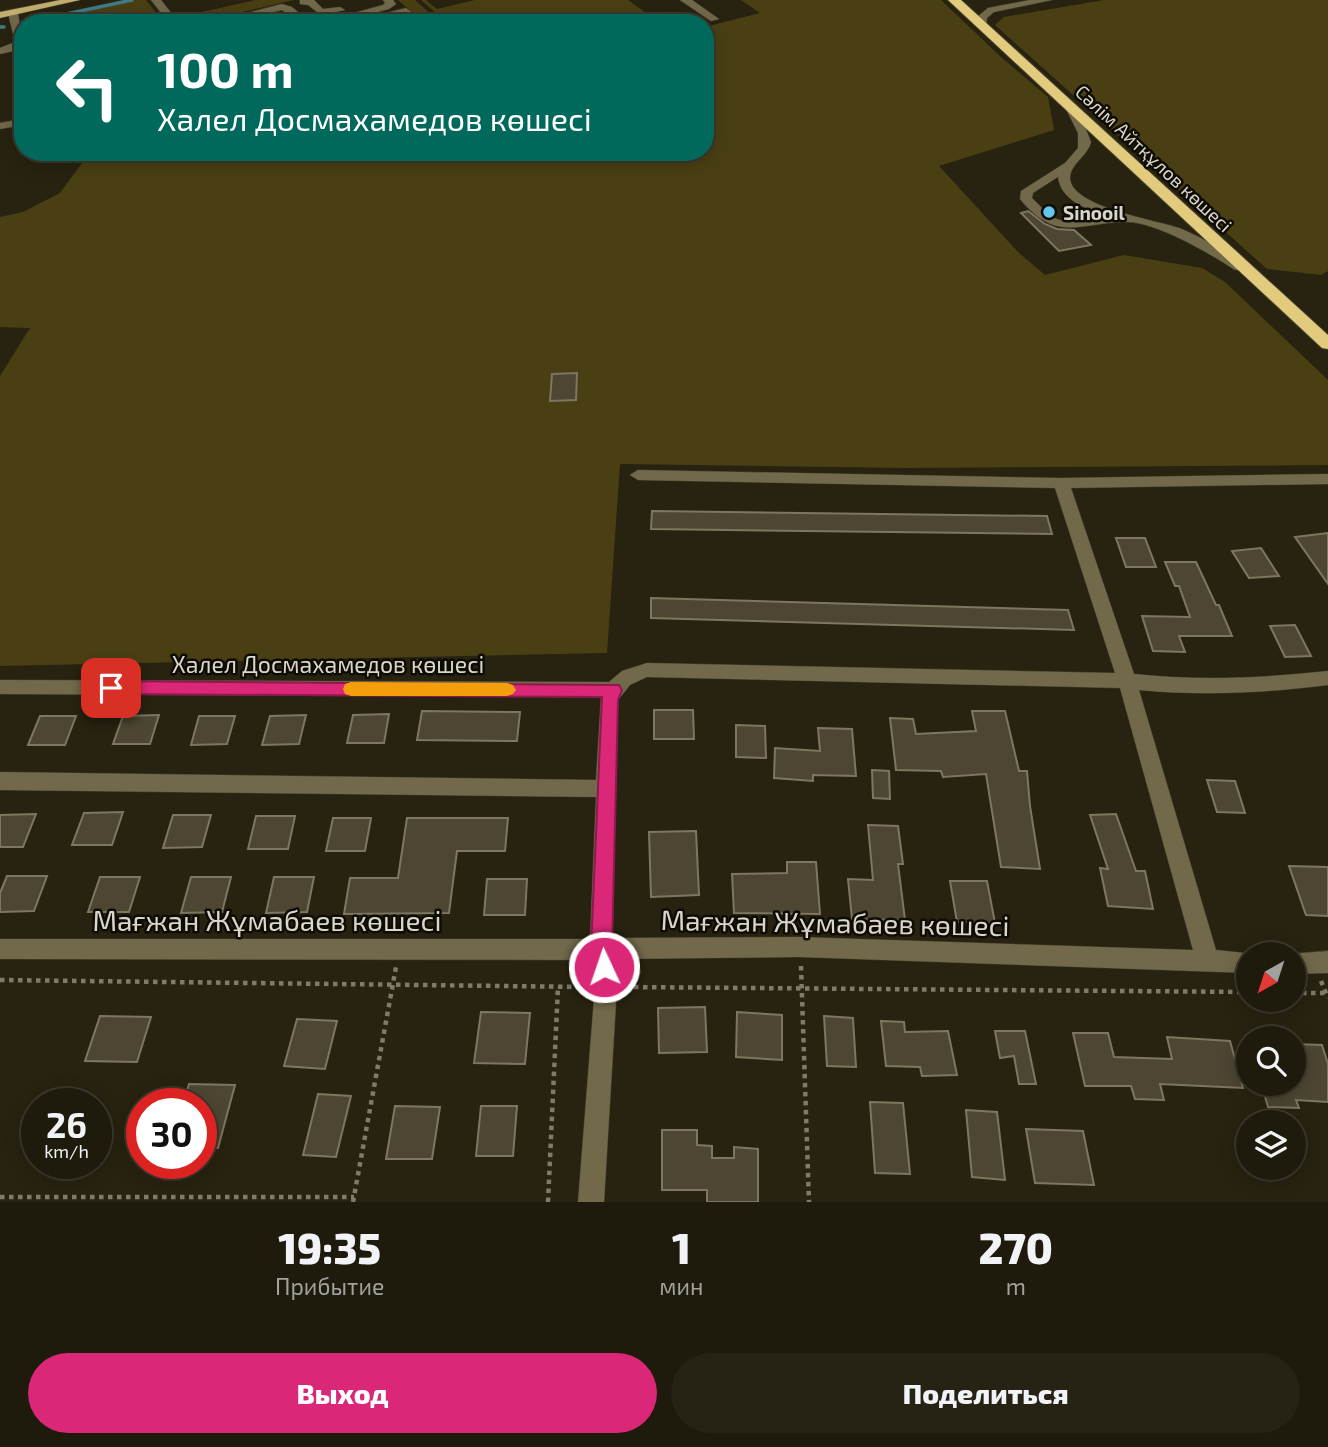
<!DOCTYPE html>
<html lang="ru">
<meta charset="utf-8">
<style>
body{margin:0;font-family:"Exo 2",sans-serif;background:#262315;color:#f1f3f6;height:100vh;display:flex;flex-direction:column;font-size:26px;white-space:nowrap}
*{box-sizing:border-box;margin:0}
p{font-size:23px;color:#a1a19d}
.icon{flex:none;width:38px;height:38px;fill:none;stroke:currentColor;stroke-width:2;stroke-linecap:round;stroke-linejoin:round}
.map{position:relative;height:1202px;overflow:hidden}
.details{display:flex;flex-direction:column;background:#1e1a0c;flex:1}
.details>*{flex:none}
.hud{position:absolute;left:14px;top:14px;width:700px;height:147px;border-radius:28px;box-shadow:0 4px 18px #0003,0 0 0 2px #3c382d;background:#00695c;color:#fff;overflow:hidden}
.needle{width:46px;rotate:219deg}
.controls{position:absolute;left:1236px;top:942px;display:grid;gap:14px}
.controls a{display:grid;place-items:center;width:70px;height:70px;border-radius:50%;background:#1e1a0c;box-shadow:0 4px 18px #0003,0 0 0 2px #3c382d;font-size:35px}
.speed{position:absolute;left:21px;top:1088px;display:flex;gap:14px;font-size:35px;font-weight:700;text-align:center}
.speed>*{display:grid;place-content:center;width:91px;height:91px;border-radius:50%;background:#1e1a0c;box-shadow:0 4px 18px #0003,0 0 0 2px #3c382d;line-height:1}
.speed small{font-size:18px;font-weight:400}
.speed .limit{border:10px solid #d22;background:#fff;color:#111}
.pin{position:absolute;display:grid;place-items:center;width:60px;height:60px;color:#fff;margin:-30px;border-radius:14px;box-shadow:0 4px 10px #0006}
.me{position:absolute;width:77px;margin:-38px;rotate:357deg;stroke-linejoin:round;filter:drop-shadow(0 0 5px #0008)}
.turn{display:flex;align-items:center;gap:24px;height:147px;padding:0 28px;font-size:32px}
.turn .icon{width:91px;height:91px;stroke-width:2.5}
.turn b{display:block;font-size:49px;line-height:60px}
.eta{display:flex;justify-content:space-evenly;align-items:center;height:119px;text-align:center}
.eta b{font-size:42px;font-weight:800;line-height:49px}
.action{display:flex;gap:14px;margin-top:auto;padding:14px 28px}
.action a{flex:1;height:80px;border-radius:42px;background:#db2777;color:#fff;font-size:28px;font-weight:800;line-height:80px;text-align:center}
.action a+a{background:#262315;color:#f1f3f6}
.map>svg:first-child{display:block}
</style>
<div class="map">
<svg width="1328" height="1202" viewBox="0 0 1328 1202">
<rect width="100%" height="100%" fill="#282310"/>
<g fill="#4a3f13">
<polygon points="136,0 146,0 162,20 169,23 32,23"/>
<polygon points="256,0 294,0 195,23 183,23 179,17"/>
<polygon points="398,0 415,0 432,15 436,13 421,0 426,0 437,9 475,0 628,0 660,23 425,23"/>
<polygon points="741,0 941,0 1001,57 1048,97 1054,130 939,166 1019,253 1045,275 1124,255 1202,268 1225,282 1328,380 1328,465 905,468 620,464 607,653 0,666 0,376 30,328 0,327 0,217 23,212 60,193 90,152 705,152 705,27 760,13"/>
<polygon points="1104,0 1328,0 1328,271 1321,275 1267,269 995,25 1004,17"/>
</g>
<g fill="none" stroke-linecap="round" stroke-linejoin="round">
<g stroke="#417a89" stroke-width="3.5">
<polyline points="24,23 132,0"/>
<polyline points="0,27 4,27"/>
</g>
</g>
<g fill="#4c4632" stroke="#7d7761" stroke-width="2">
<polygon points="1028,211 1045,224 1057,229 1074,230 1091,245 1059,251 1021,213"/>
<polygon points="577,373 576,400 550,401 552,374"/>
<polygon points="652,511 1047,516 1052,534 651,529"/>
<polygon points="1328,533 1328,584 1295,537"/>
<polygon points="1116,538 1145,538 1156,567 1126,567"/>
<polygon points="1261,548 1279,576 1249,578 1232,551"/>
<polygon points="1165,562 1196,562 1216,605 1219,605 1232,636 1179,636 1185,652 1153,651 1142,616 1190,617 1179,586 1175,586"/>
<polygon points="651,598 1068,610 1074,630 651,618"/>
<polygon points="1295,625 1311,656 1285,657 1270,626"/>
<polygon points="654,710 693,710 694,739 654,739"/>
<polygon points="422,711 520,712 517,741 417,740"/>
<polygon points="972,711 1005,711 1019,771 1027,771 1030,806 1040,869 1001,867 986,774 943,777 941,771 896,770 890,718 913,719 916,734 976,731"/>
<polygon points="389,714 384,743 347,743 353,715"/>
<polygon points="159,715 150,744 113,744 123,716"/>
<polygon points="306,715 299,744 262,745 270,716"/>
<polygon points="40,716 76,716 65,745 28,745"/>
<polygon points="199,716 235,716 227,744 191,745"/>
<polygon points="736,725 765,726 766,758 736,757"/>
<polygon points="818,728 852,729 856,776 813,775 813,781 774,778 775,748 820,751"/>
<polygon points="872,770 889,771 890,799 873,798"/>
<polygon points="1207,780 1235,781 1245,813 1217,812"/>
<polygon points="123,812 112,845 72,845 84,813"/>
<polygon points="36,814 23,847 0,847 0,815"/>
<polygon points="1116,814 1136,871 1145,871 1153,909 1108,906 1100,868 1108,869 1090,815"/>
<polygon points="173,815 211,815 202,847 163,848"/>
<polygon points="256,816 295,816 288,849 248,849"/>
<polygon points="333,818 371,818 365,851 326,851"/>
<polygon points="407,818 508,818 505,851 457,851 449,913 344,914 350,878 398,878"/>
<polygon points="868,825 898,826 903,864 898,864 905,920 852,919 848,879 873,880"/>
<polygon points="696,831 699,895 651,897 649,832"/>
<polygon points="787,862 816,862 820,914 734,913 732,874 787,873"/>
<polygon points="1289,866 1328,867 1328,916 1306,915"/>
<polygon points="7,876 47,876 34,911 0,912 0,893"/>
<polygon points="100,877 140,877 129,912 88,912"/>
<polygon points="191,877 231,877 222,912 181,913"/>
<polygon points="274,877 314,877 307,912 266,913"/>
<polygon points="487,879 527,879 525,915 484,915"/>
<polygon points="950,881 987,881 995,923 957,922"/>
<polygon points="705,1007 707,1052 659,1053 658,1008"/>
<polygon points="481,1012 530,1013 525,1064 474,1063"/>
<polygon points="737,1012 782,1015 782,1060 736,1057"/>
<polygon points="100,1016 151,1017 137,1062 85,1061"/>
<polygon points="824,1016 853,1018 856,1067 827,1066"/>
<polygon points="297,1019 337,1021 325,1069 284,1066"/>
<polygon points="881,1021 904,1022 905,1032 948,1031 957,1075 922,1076 920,1067 886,1066"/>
<polygon points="995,1031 1025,1031 1036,1084 1019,1084 1014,1056 1000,1058"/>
<polygon points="1073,1033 1108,1033 1114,1057 1172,1059 1167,1037 1230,1041 1243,1088 1160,1084 1164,1100 1135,1099 1131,1086 1085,1086"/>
<polygon points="1293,1044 1322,1045 1328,1064 1328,1102 1296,1100 1299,1108 1268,1107 1261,1083 1299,1083 1293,1066"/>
<polygon points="189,1084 235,1085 218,1148 201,1147 201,1104 183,1104"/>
<polygon points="318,1094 351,1096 336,1157 303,1155"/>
<polygon points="870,1102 903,1103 910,1174 875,1173"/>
<polygon points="395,1106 440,1107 432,1159 386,1159"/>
<polygon points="481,1106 517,1106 513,1156 476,1156"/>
<polygon points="966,1110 997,1112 1005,1180 972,1177"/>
<polygon points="1026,1129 1083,1131 1094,1185 1035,1183"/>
<polygon points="662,1130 697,1130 697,1145 712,1146 712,1158 734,1158 734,1147 758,1149 758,1202 707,1202 707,1190 662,1190"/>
</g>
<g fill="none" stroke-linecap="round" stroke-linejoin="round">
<g stroke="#44402e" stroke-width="1">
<g id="minor">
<polygon points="151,0 161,0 179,23 169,23"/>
<polygon points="300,0 314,0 323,9 340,7 345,10 321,15 308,5 300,4"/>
<polygon points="383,0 393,0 396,4 389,9 335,23 317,23 383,5 385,3"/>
<polygon points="680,0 692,0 719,19 711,21"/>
<polygon points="1030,0 1052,0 994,12 987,18 986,28 977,26 977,17 988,8"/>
<polygon points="282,4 292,7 311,23 300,23 282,10 227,23 208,23"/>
<polygon points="406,8 426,23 415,23 404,14 380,19 375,16"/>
<polygon points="13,10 18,13 23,46 19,50 0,54 0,48 15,42 8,13"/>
<path d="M1067,105L1077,107L1091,142C1088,156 1070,164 1070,178C1071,207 1156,220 1179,228C1202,237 1224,251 1245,264V270H1235C1211,254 1156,222 1127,222C1080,222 1057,244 1020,199L1021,191L1065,163L1078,148V133L1065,107ZM1058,177C1061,202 1090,210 1110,217L1059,220L1050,216L1032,198L1033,193Z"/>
<polygon points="23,119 23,125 0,129 0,123"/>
<path d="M638,470L1061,478L1328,474V484L1071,488L1134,674C1199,681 1263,678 1328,671V685C1265,693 1202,696 1139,690L1216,950L1254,954H1248V973L799,957L614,959L617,986L604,1202H578L595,986L591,960L0,959V939H590L596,797L0,790V772L596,780L601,697L0,694V680L609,682L622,671L647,663L1115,673L1055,488L638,480L630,475ZM647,677L1120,688L1193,950L799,937L612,938L618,700L630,685Z"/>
<polygon points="1328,951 1328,973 1293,974 1293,954 1289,954"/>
</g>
</g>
<g stroke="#44402e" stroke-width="1">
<polygon id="major" points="60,0 80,0 0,18 0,12"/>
</g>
<g stroke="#44402e" stroke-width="2">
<polygon id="highway" points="948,0 961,0 1328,335 1328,349 1322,348"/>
</g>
<g stroke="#7f7b6b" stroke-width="4.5" stroke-dasharray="4.5 4.5" stroke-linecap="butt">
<polyline points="801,966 809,1202"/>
<polyline points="0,980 586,987"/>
<polyline points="1321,981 1328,998"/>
<polyline points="625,987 1248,992"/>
<polyline points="1293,993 1326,993"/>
<polyline points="0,1197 354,1197"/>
<polyline points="353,1202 396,967"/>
<polyline points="548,1202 558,987"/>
</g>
<use href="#minor" fill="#72694b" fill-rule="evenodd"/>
<use href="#major" fill="#c2af6f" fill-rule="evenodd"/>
<use href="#highway" fill="#e2cb7d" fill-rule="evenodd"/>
</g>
<polygon fill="#db2777" stroke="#8e194d" stroke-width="2" points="111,681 619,685 622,690 618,700 612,948 614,967 611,974 604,977 596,974 591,948 602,697 111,694 105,692 103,688 105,683"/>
<polygon fill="#f59e0b" points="351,682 507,683 513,685 516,690 513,694 507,696 351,696 345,694 343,689 345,684"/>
<circle fill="#64c5ee" stroke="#0f0c05" stroke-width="2.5" cx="1049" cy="212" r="7"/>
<g text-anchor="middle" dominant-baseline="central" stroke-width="5" stroke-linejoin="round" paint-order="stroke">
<g font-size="19" fill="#d9d6ca" stroke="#0f0c05">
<text transform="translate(1154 158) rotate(43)">Сәлім Айтқұлов көшесі</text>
</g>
<g font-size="19" font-weight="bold" fill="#d9d6ca" stroke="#0f0c05" text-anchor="start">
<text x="1063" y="212">Sinooil</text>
</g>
<g font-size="23" fill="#d9d6ca" stroke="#0f0c05">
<text x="328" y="664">Халел Досмахамедов көшесі</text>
</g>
<g font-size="28" fill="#d9d6ca" stroke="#0f0c05">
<text x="267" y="920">Мағжан Жұмабаев көшесі</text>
<text transform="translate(835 922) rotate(1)">Мағжан Жұмабаев көшесі</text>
</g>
</g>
</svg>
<div class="controls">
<a><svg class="needle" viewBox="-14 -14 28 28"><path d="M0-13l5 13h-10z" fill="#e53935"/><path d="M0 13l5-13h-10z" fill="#a1a19d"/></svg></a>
<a><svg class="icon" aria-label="search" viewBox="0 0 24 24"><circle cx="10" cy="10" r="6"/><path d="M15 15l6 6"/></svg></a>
<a><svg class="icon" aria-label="layers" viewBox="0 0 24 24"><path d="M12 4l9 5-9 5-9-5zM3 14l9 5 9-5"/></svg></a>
</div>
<div class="speed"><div>26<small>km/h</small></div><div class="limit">30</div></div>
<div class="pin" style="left:111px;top:688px;background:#d93025"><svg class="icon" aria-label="arrive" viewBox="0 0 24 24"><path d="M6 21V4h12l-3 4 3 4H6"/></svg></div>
<svg class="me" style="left:604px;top:967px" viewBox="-20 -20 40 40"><circle r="17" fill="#db2777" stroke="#fff" stroke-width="3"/><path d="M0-11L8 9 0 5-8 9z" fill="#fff"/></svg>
<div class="hud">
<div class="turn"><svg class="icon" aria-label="left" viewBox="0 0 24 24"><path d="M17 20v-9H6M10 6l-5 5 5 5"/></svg><div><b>100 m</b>Халел Досмахамедов көшесі</div></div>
</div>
</div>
<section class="details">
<div class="eta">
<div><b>19:35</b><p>Прибытие</p></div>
<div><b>1</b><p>мин</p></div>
<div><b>270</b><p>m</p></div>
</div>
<div class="action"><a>Выход</a><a>Поделиться</a></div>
</section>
